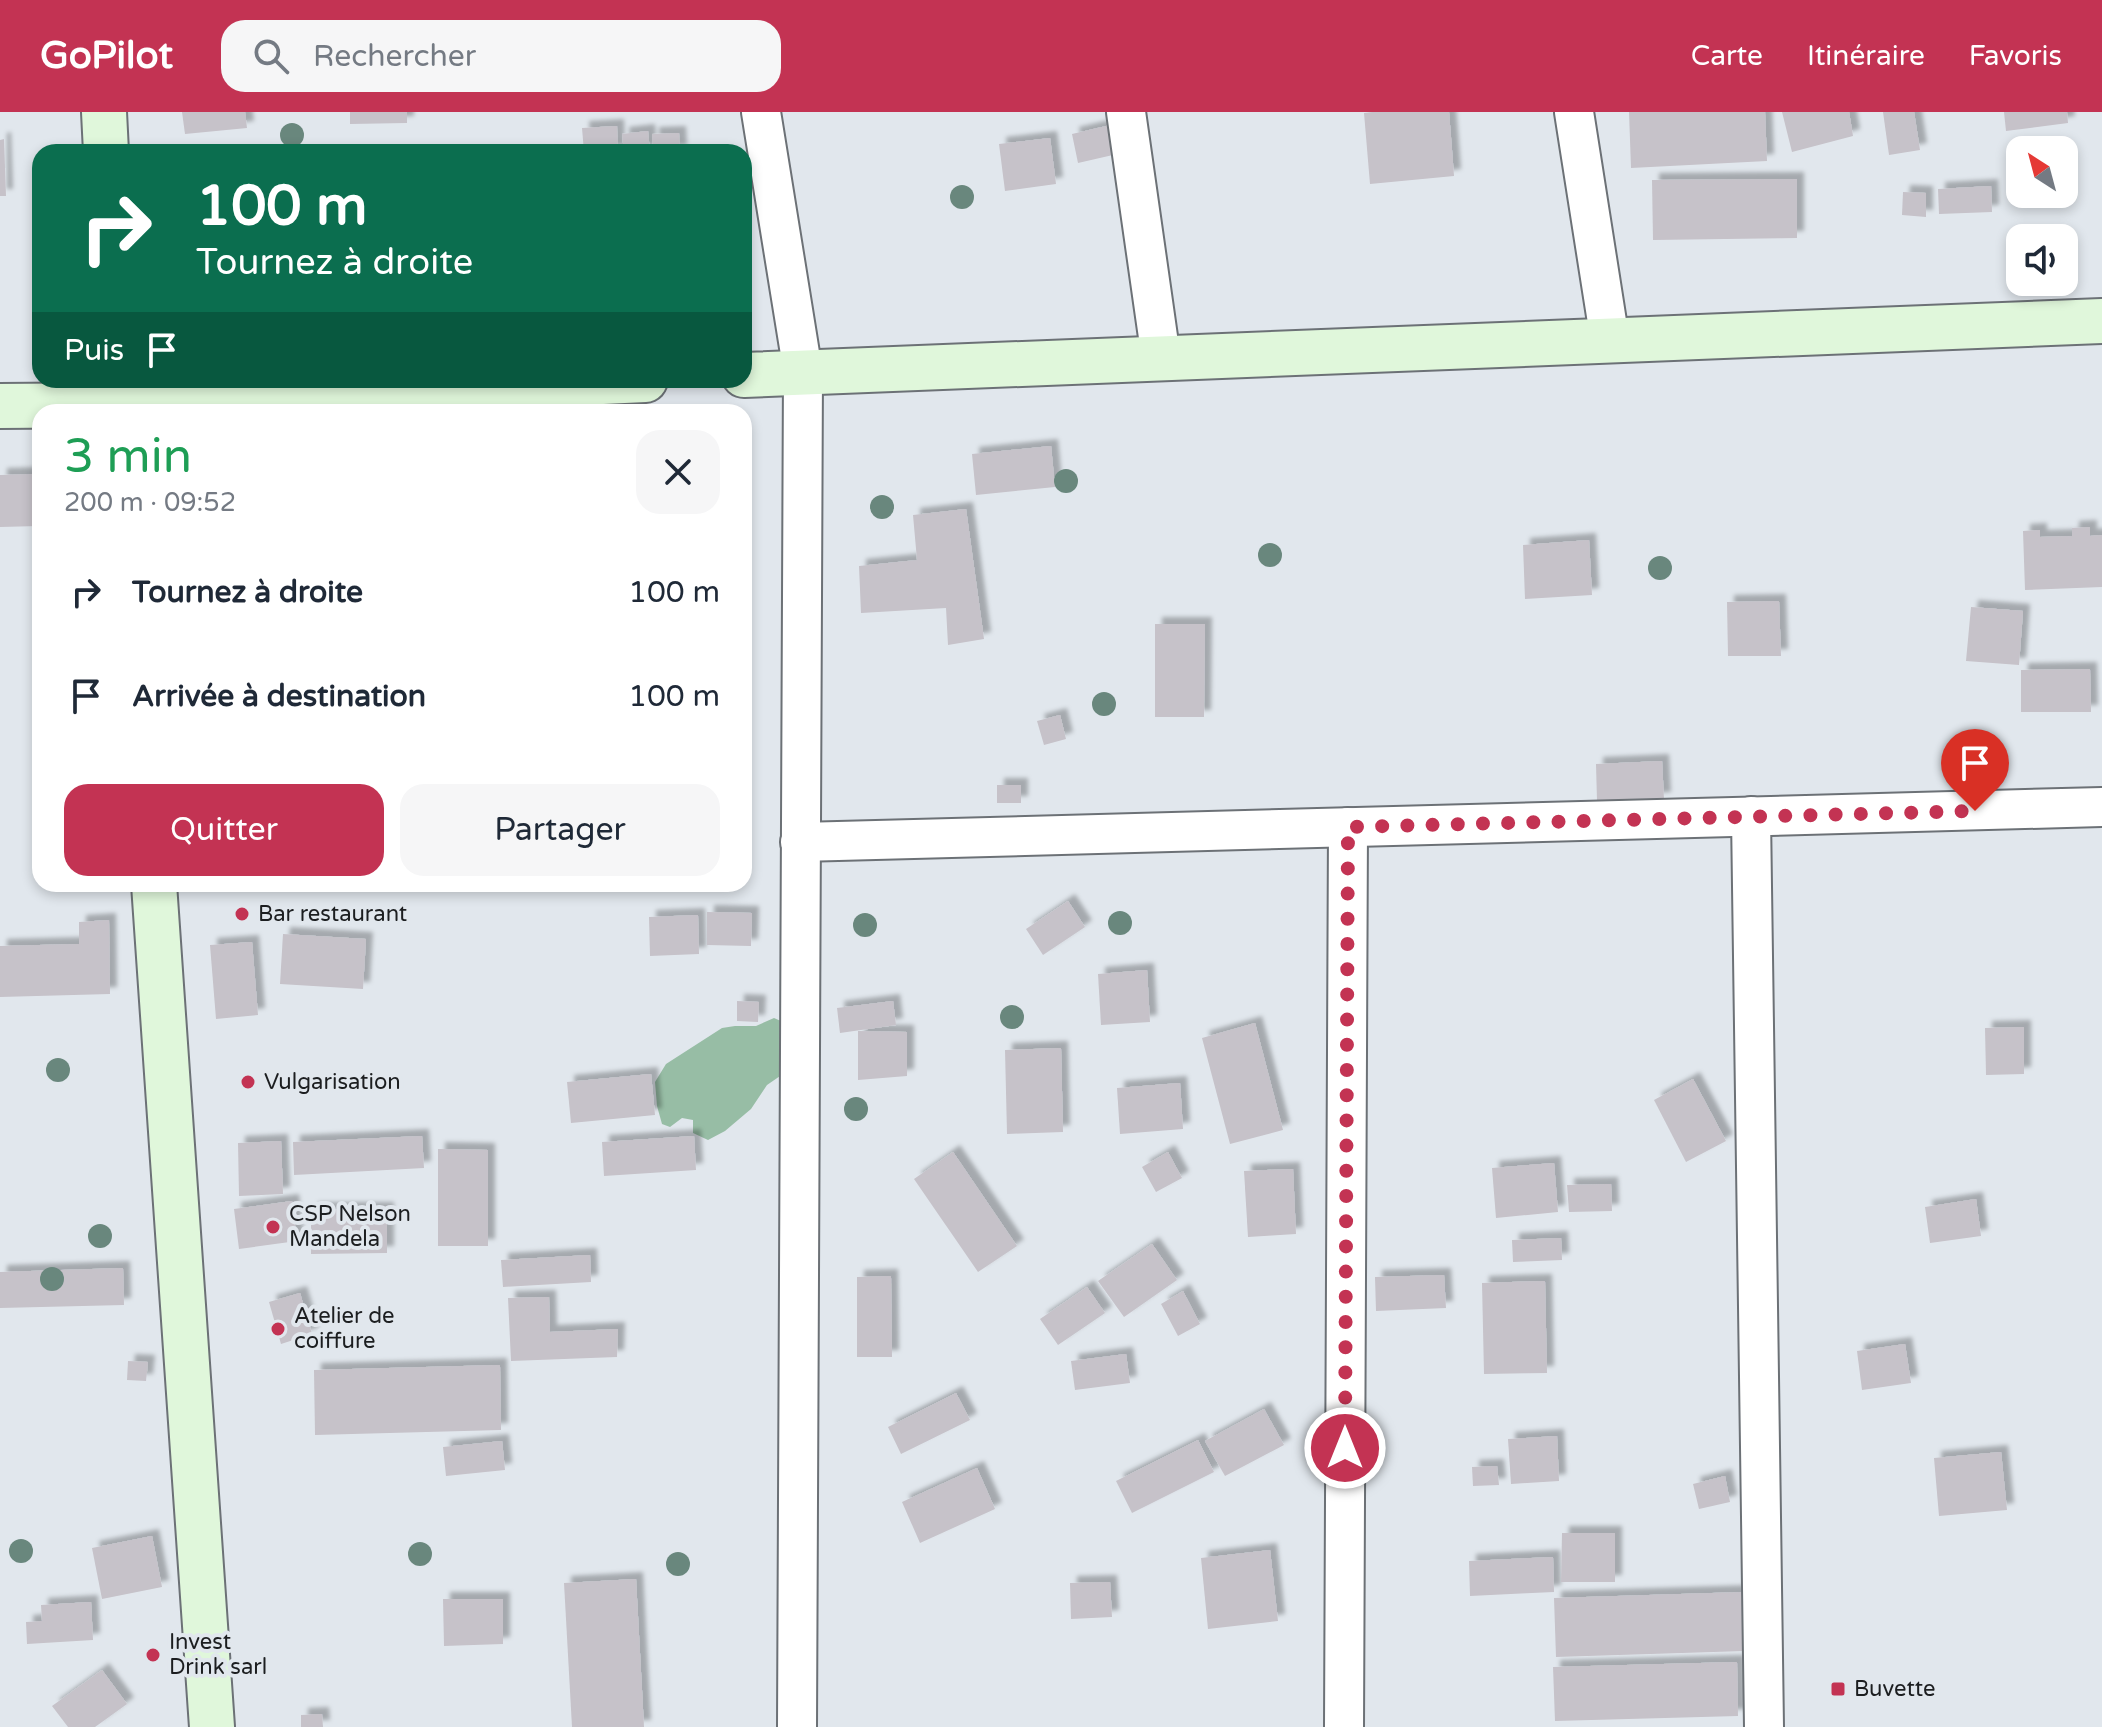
<!DOCTYPE html>
<html lang="fr">
<meta charset="utf-8">
<style>
body{margin:0;font-family:"Varela Round",sans-serif;background:#f6f6f7;color:#1f2937;height:100vh;display:flex;flex-direction:column;font-size:30px;white-space:nowrap}
*{box-sizing:border-box;margin:0}
p{font-size:26px;color:#747a83}
.icon{flex:none;width:44px;height:44px;fill:none;stroke:currentColor;stroke-width:2;stroke-linecap:round;stroke-linejoin:round}
.map{position:relative;flex:1;overflow:hidden}
.details{position:absolute;left:32px;top:292px;width:720px;height:488px;display:flex;flex-direction:column;background:#fff;border-radius:24px;box-shadow:0 4px 12px #0003}
.details>*{flex:none}
.guide{position:absolute;left:32px;top:32px;width:720px;height:244px;border-radius:24px;box-shadow:0 4px 12px #0003;background:#0b6e4f;color:#fff;overflow:hidden}
.needle{width:52px;rotate:324deg}
.buttons{position:absolute;left:2006px;top:24px;display:grid;gap:16px}
.buttons a{display:grid;place-items:center;width:72px;height:72px;border-radius:16px;background:#fff;box-shadow:0 4px 12px #0003;font-size:40px}
.pin{position:absolute;display:grid;place-items:center;width:68px;height:68px;color:#fff;margin:-82px -34px;border-radius:50% 50% 50% 0;rotate:-45deg;box-shadow:0 0 8px #0007}
.pin .icon{rotate:45deg}
.me{position:absolute;width:88px;margin:-44px;rotate:0deg;stroke-linejoin:round;filter:drop-shadow(0 0 6px #0008)}
.turn{display:flex;align-items:center;gap:28px;height:168px;padding:0 32px;font-size:36px}
.turn .icon{width:104px;height:104px;stroke-width:2.5}
.turn b{display:block;font-size:56px;line-height:68px}
.then{display:flex;align-items:center;height:76px;padding:0 32px;background:#0003;gap:16px;font-size:30px}
.round{display:grid;place-items:center;flex:none;width:84px;height:84px;border-radius:24px;background:#f6f6f7}
.headline{display:flex;align-items:center;justify-content:space-between;height:136px;padding:0 32px}
h1{font-size:48px;font-weight:600;line-height:60px;color:#1e9e55}
.button{display:flex;gap:16px;margin-top:auto;padding:16px 32px}
.button a{flex:1;height:92px;border-radius:24px;background:#c33353;color:#fff;font-size:32px;font-weight:600;line-height:92px;text-align:center}
.button a+a{background:#f6f6f7;color:#1f2937}
ul{padding:0;list-style:none}
li{display:flex;align-items:center;gap:24px;height:104px;padding:0 32px}
li div{flex:1}
li b{display:block;font-size:30px}
li em{font-style:normal}
header{display:flex;align-items:center;gap:48px;box-sizing:border-box;height:112px;padding:0 40px;background:#c33353;color:#fff}
header strong{font-size:38px}
nav{display:flex;gap:44px;margin-inline-start:auto;font-size:28px}
.search{width:560px;height:72px;background:#f6f6f7;display:flex;align-items:center;gap:20px;box-sizing:border-box;padding:0 28px;border-radius:24px;color:#747a83;font-size:30px}
.map>svg:first-child{display:block}
</style>
<header>
<strong>GoPilot</strong>
<div class="search"><svg class="icon" aria-label="search" viewBox="0 0 24 24"><circle cx="10" cy="10" r="6"/><path d="M15 15l6 6"/></svg>Rechercher</div>
<nav><a>Carte</a><a>Itinéraire</a><a>Favoris</a></nav>
</header>
<div class="map">
<svg width="2102" height="1615" viewBox="0 0 2102 1615">
<defs>
<filter id="shadow"><feDropShadow dx="7" dy="-7" stdDeviation="2" flood-color="#0004"/></filter>
</defs>
<rect width="100%" height="100%" fill="#e1e7ed"/>
<polygon fill="#97bda5" points="774,906 790,913 783,962 767,973 751,997 725,1019 708,1028 693,1021 693,1008 682,1006 670,1015 662,1012 657,994 655,970 666,952 722,916 735,914 756,914"/>
<g fill="#c6c2c9" filter="url(#shadow)">
<polygon points="182,0 245,0 247,16 185,22"/>
<polygon points="350,0 407,0 407,11 350,12"/>
<polygon points="1373,0 1449,0 1454,64 1370,72 1364,1"/>
<polygon points="1629,0 1765,0 1767,49 1631,56"/>
<polygon points="1782,0 1849,0 1853,24 1792,40"/>
<polygon points="1883,0 1914,0 1920,38 1889,43"/>
<polygon points="2004,0 2067,0 2068,11 2006,19"/>
<polygon points="1119,11 1126,40 1078,51 1072,22"/>
<polygon points="617,14 618,40 584,40 582,16"/>
<polygon points="648,19 650,40 624,40 622,22"/>
<polygon points="679,21 680,40 653,40 652,22"/>
<polygon points="1050,26 1056,72 1005,79 999,32"/>
<polygon points="4,27 6,84 0,84 0,28"/>
<polygon points="1797,67 1797,126 1653,128 1652,68"/>
<polygon points="1991,74 1992,100 1939,102 1938,77"/>
<polygon points="1903,80 1926,81 1926,105 1902,103"/>
<polygon points="1051,334 1055,375 976,383 972,342"/>
<polygon points="38,362 39,414 0,415 0,363"/>
<polygon points="966,397 984,527 948,533 946,496 861,501 859,454 917,448 913,403"/>
<polygon points="2090,415 2090,424 2102,423 2102,475 2025,478 2023,419 2040,418 2040,425 2072,424 2072,416"/>
<polygon points="1589,428 1592,483 1525,487 1523,433"/>
<polygon points="1779,489 1781,544 1728,544 1727,490"/>
<polygon points="1971,495 2023,499 2019,553 1966,549"/>
<polygon points="1155,512 1205,512 1204,605 1155,605"/>
<polygon points="2090,557 2091,600 2021,600 2021,558"/>
<polygon points="1060,603 1066,627 1044,633 1037,609"/>
<polygon points="1662,649 1664,687 1597,689 1596,652"/>
<rect x="997" y="673" width="24" height="18"/>
<polygon points="360,772 419,772 419,775 360,776"/>
<polygon points="1068,789 1085,815 1043,843 1026,817"/>
<polygon points="707,800 752,801 751,834 707,833"/>
<polygon points="698,803 699,842 650,844 649,805"/>
<polygon points="109,808 110,882 0,885 0,834 79,832 79,810"/>
<polygon points="283,822 366,827 363,877 280,872"/>
<polygon points="252,830 258,903 216,907 210,833"/>
<polygon points="1147,858 1150,910 1101,913 1098,862"/>
<polygon points="737,889 759,890 758,910 737,909"/>
<polygon points="893,889 896,913 840,921 837,896"/>
<polygon points="1255,911 1283,1018 1230,1032 1202,926"/>
<polygon points="2024,915 2024,962 1986,963 1985,916"/>
<polygon points="858,919 907,920 907,964 858,968"/>
<polygon points="1061,936 1063,1020 1007,1022 1005,938"/>
<polygon points="651,962 655,1003 571,1011 567,970"/>
<polygon points="1693,967 1726,1029 1686,1050 1654,988"/>
<polygon points="1180,971 1183,1017 1120,1022 1117,976"/>
<polygon points="422,1024 424,1056 294,1063 293,1030"/>
<polygon points="694,1024 696,1058 604,1064 602,1030"/>
<polygon points="281,1029 283,1082 239,1084 238,1031"/>
<polygon points="438,1037 488,1038 488,1134 438,1134"/>
<polygon points="953,1040 1017,1134 978,1160 914,1067"/>
<polygon points="1168,1040 1182,1066 1156,1080 1142,1055"/>
<polygon points="1554,1051 1558,1100 1496,1106 1492,1056"/>
<polygon points="1293,1057 1296,1122 1248,1125 1244,1059"/>
<polygon points="1611,1072 1612,1099 1569,1100 1567,1073"/>
<polygon points="1976,1087 1981,1124 1930,1131 1925,1095"/>
<polygon points="292,1089 297,1129 239,1137 234,1097"/>
<polygon points="311,1097 387,1097 387,1141 311,1142"/>
<polygon points="1561,1126 1562,1148 1513,1150 1512,1128"/>
<polygon points="1152,1132 1177,1168 1124,1205 1098,1169"/>
<polygon points="590,1143 591,1170 503,1175 501,1148"/>
<polygon points="123,1156 124,1193 0,1196 0,1160"/>
<polygon points="1444,1163 1446,1196 1376,1199 1375,1165"/>
<polygon points="891,1164 892,1245 857,1245 857,1165"/>
<polygon points="1545,1169 1547,1261 1484,1262 1482,1171"/>
<polygon points="1087,1175 1105,1201 1058,1233 1040,1207"/>
<polygon points="1183,1179 1200,1212 1178,1224 1161,1192"/>
<polygon points="300,1181 312,1222 281,1232 269,1190"/>
<polygon points="549,1185 550,1220 618,1217 617,1245 511,1249 508,1186"/>
<polygon points="1905,1232 1911,1271 1862,1278 1857,1239"/>
<polygon points="1126,1242 1130,1271 1075,1278 1071,1249"/>
<polygon points="128,1249 148,1250 146,1269 127,1268"/>
<polygon points="500,1253 501,1318 315,1323 314,1258"/>
<polygon points="956,1281 970,1308 901,1342 888,1315"/>
<polygon points="1264,1297 1284,1333 1225,1364 1205,1329"/>
<polygon points="1557,1324 1559,1369 1511,1372 1508,1327"/>
<polygon points="1198,1328 1214,1360 1132,1401 1116,1369"/>
<polygon points="502,1329 505,1358 446,1364 443,1335"/>
<polygon points="2001,1340 2007,1398 1939,1404 1934,1346"/>
<polygon points="1497,1354 1499,1373 1473,1374 1472,1355"/>
<polygon points="977,1356 995,1397 920,1431 902,1390"/>
<polygon points="1725,1364 1730,1390 1699,1397 1693,1372"/>
<polygon points="1562,1421 1615,1421 1615,1470 1561,1470"/>
<polygon points="152,1424 162,1475 102,1487 92,1436"/>
<polygon points="1270,1438 1278,1509 1208,1517 1201,1446"/>
<polygon points="1553,1445 1554,1480 1470,1484 1469,1449"/>
<polygon points="636,1467 644,1615 572,1615 564,1471"/>
<polygon points="1110,1470 1112,1505 1071,1507 1070,1471"/>
<polygon points="1744,1480 1745,1539 1556,1545 1554,1486"/>
<polygon points="443,1487 503,1487 503,1532 444,1534"/>
<polygon points="91,1490 93,1528 27,1532 26,1510 42,1509 41,1493"/>
<polygon points="1737,1550 1738,1604 1555,1609 1553,1555"/>
<polygon points="102,1558 127,1592 95,1615 68,1615 52,1594"/>
<polygon points="322,1602 323,1615 301,1615 301,1603"/>
</g>
<g fill="none" stroke-linecap="round" stroke-linejoin="round">
<g stroke="#6c7176" stroke-width="42">
<g id="street">
<polyline points="761,0 803,260 797,1615"/>
<polyline points="1126,0 1161,246"/>
<polyline points="1574,0 1610,229"/>
<polyline points="1751,704 1764,1615"/>
<polyline points="800,730 2102,695"/>
<polyline points="1344,1615 1348,715"/>
</g>
</g>
<g stroke="#6c7176" stroke-width="48">
<g id="secondary">
<polyline points="104,0 106,40"/>
<polyline points="744,263 2102,209"/>
<polyline points="0,294 121,293 645,268"/>
<polyline points="154,772 212,1615"/>
</g>
</g>
<use href="#street" stroke="#fff" stroke-width="38"/>
<use href="#secondary" stroke="#e0f7db" stroke-width="44"/>
</g>
<g fill="#69877d">
<circle cx="292" cy="23" r="12"/>
<circle cx="962" cy="85" r="12"/>
<circle cx="1066" cy="369" r="12"/>
<circle cx="882" cy="395" r="12"/>
<circle cx="1270" cy="443" r="12"/>
<circle cx="1660" cy="456" r="12"/>
<circle cx="1104" cy="592" r="12"/>
<circle cx="1120" cy="811" r="12"/>
<circle cx="865" cy="813" r="12"/>
<circle cx="1012" cy="905" r="12"/>
<circle cx="58" cy="958" r="12"/>
<circle cx="856" cy="997" r="12"/>
<circle cx="100" cy="1124" r="12"/>
<circle cx="52" cy="1167" r="12"/>
<circle cx="21" cy="1439" r="12"/>
<circle cx="420" cy="1442" r="12"/>
<circle cx="678" cy="1452" r="12"/>
</g>
<g fill="none" stroke-linecap="round" stroke-linejoin="round">
<polyline stroke="#c33353" stroke-width="14" stroke-dasharray="0 25.2" points="1345,1336 1348,715 1975,699"/>
</g>
<g fill="#c33353" stroke="#e1e7ed" stroke-width="3">
<circle cx="242" cy="802" r="8"/>
<circle cx="248" cy="970" r="8"/>
<circle cx="273" cy="1115" r="8"/>
<circle cx="278" cy="1217" r="8"/>
<circle cx="153" cy="1543" r="8"/>
<rect x="1830" y="1569" width="16" height="16" rx="4"/>
</g>
<g text-anchor="middle" dominant-baseline="central" stroke-width="8" stroke-linejoin="round" paint-order="stroke">
<g font-size="22" fill="#1c1e20" stroke="#e1e7ed" text-anchor="start">
<text x="258" y="802">Bar restaurant</text>
<text x="264" y="970">Vulgarisation</text>
<text x="289" y="1102">CSP Nelson<tspan x="289" dy="25">Mandela</tspan></text>
<text x="294" y="1204">Atelier de<tspan x="294" dy="25">coiffure</tspan></text>
<text x="169" y="1530">Invest<tspan x="169" dy="25">Drink sarl</tspan></text>
<text x="1854" y="1577">Buvette</text>
</g>
</g>
</svg>
<div class="buttons">
<a><svg class="needle" viewBox="-14 -14 28 28"><path d="M0-13l5 13h-10z" fill="#e53935"/><path d="M0 13l5-13h-10z" fill="#747a83"/></svg></a>
<a><svg class="icon" aria-label="sound" viewBox="0 0 24 24"><path d="M4 9h4l5-4v14l-5-4H4zM17 9q2 3 0 6"/></svg></a>
</div>
<div class="pin" style="left:1975px;top:699px;background:#d93025"><svg class="icon" aria-label="arrive" viewBox="0 0 24 24"><path d="M6 21V4h12l-3 4 3 4H6"/></svg></div>
<svg class="me" style="left:1345px;top:1336px" viewBox="-20 -20 40 40"><circle r="17" fill="#c33353" stroke="#fff" stroke-width="3"/><path d="M0-11L8 9 0 5-8 9z" fill="#fff"/></svg>
<div class="guide">
<div class="turn"><svg class="icon" aria-label="right" viewBox="0 0 24 24"><path d="M7 20v-9h11M14 6l5 5-5 5"/></svg><div><b>100 m</b>Tournez à droite</div></div>
<div class="then">Puis<svg class="icon" aria-label="arrive" viewBox="0 0 24 24"><path d="M6 21V4h12l-3 4 3 4H6"/></svg></div>
</div>
<section class="details">
<div class="headline"><div><h1>3 min</h1><p>200 m · 09:52</p></div><a class="round"><svg class="icon" aria-label="close" viewBox="0 0 24 24"><path d="M6 6l12 12M18 6L6 18"/></svg></a></div>
<ul>
<li><svg class="icon" aria-label="right" viewBox="0 0 24 24"><path d="M7 20v-9h11M14 6l5 5-5 5"/></svg><div><b>Tournez à droite</b></div><em>100 m</em></li>
<li><svg class="icon" aria-label="arrive" viewBox="0 0 24 24"><path d="M6 21V4h12l-3 4 3 4H6"/></svg><div><b>Arrivée à destination</b></div><em>100 m</em></li>
</ul>
<div class="button"><a>Quitter</a><a>Partager</a></div>
</section>
</div>
